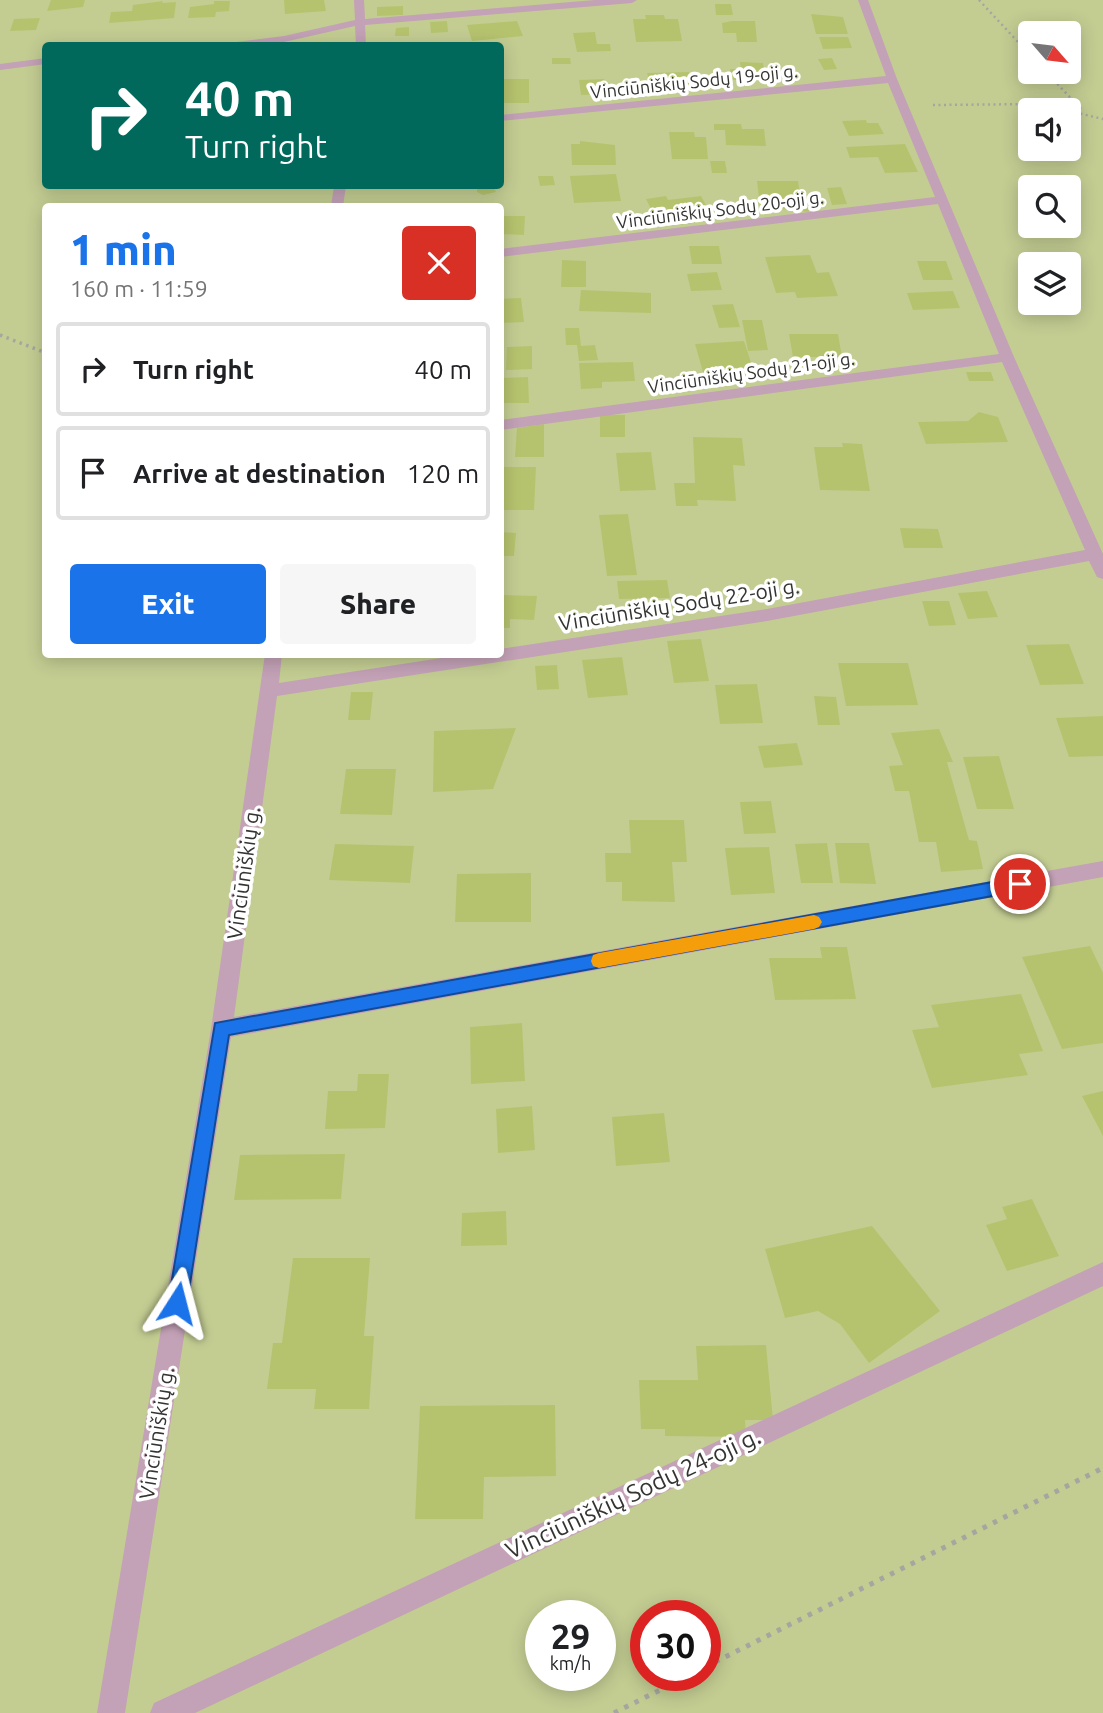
<!DOCTYPE html>
<meta charset="utf-8">
<style>
body{margin:0;font-family:Ubuntu,sans-serif;background:#f6f6f6;color:#202124;height:100vh;display:flex;flex-direction:column;font-size:26px;white-space:nowrap}
*{box-sizing:border-box;margin:0}
p{font-size:23px;color:#757577}
.icon{flex:none;width:38px;height:38px;fill:none;stroke:currentColor;stroke-width:2;stroke-linecap:round;stroke-linejoin:round}
.map{position:relative;flex:1;overflow:hidden}
.details{position:absolute;left:42px;top:203px;width:462px;height:455px;display:flex;flex-direction:column;background:#fff;border-radius:7px;box-shadow:0 4px 18px #0003}
.details>*{flex:none}
.hud{position:absolute;left:42px;top:42px;width:462px;height:147px;border-radius:7px;box-shadow:0 4px 18px #0003;background:#00695c;color:#fff;overflow:hidden}
.needle{width:46px;rotate:118deg}
.buttons{position:absolute;left:1018px;top:21px;display:grid;gap:14px}
.buttons a{display:grid;place-items:center;width:63px;height:63px;border-radius:7px;background:#fff;box-shadow:0 4px 18px #0003;font-size:35px}
.speed{position:absolute;left:525px;top:1600px;display:flex;gap:14px;font-size:35px;font-weight:700;text-align:center}
.speed>*{display:grid;place-content:center;width:91px;height:91px;border-radius:50%;background:#fff;box-shadow:0 4px 18px #0003;line-height:1}
.speed small{font-size:18px;font-weight:400}
.speed .limit{border:10px solid #d22;background:#fff;color:#111}
.pin{position:absolute;display:grid;place-items:center;width:60px;height:60px;color:#fff;margin:-30px;border:4px solid #fff;border-radius:50%;box-shadow:0 2px 7px #0007}
.me{position:absolute;width:77px;margin:-38px;rotate:9deg;stroke-linejoin:round;filter:drop-shadow(0 0 5px #0008)}
.turn{display:flex;align-items:center;gap:24px;height:147px;padding:0 28px;font-size:32px}
.turn .icon{width:91px;height:91px;stroke-width:2.5}
.turn b{display:block;font-size:49px;line-height:60px}
.round{display:grid;place-items:center;flex:none;width:74px;height:74px;border-radius:7px;background:#f6f6f6}
.head{display:flex;align-items:center;justify-content:space-between;height:119px;padding:0 28px}
h1{font-size:42px;font-weight:800;line-height:52px;color:#1a73e8}
.button{display:flex;gap:14px;margin-top:auto;padding:14px 28px}
.button a{flex:1;height:80px;border-radius:7px;background:#1a73e8;color:#fff;font-size:28px;font-weight:800;line-height:80px;text-align:center}
.button a+a{background:#f6f6f6;color:#202124}
ul{padding:0;list-style:none}
li{display:flex;align-items:center;gap:21px;height:94px;margin:0 14px 10px;padding:0 14px;border:4px solid #e0e0e0;border-radius:7px}
li div{flex:1}
li b{display:block;font-size:26px}
li em{font-style:normal}
.map>svg:first-child{display:block}
</style>
<div class="map">
<svg width="1103" height="1713" viewBox="0 0 1103 1713">
<rect width="100%" height="100%" fill="#eceee4"/>
<path fill="#c3cd92" fill-rule="evenodd" d="M0,0H1103V1713H0ZM1031,33H1069V72H1031ZM46,46H500V186H46ZM1031,110H1069V149H1031ZM1031,187H1069V226H1031ZM46,206H500V654H46ZM1031,264H1069V303H1031ZM541,1615H600V1675H541ZM646,1615H705V1675H646Z"/>
<g fill="#b6c36e">
<polygon points="51,0 85,0 83,7 47,11"/>
<polygon points="284,0 324,0 326,11 285,14"/>
<polygon points="163,1 162,3 176,2 174,18 109,23 111,12 132,11 133,5"/>
<polygon points="214,1 230,1 229,11 216,12 215,17 188,18 190,7 214,4"/>
<polygon points="715,4 731,4 733,15 716,15"/>
<polygon points="403,6 403,15 377,16 377,7"/>
<polygon points="811,14 843,17 848,34 816,34"/>
<polygon points="645,15 664,15 665,19 678,19 682,41 636,42 633,19 646,19"/>
<polygon points="40,18 36,30 10,31 14,19"/>
<polygon points="447,21 448,32 431,33 430,22"/>
<polygon points="517,21 523,36 472,41 467,25"/>
<polygon points="732,21 755,21 757,42 737,42 736,33 723,33 722,23"/>
<polygon points="409,27 409,36 395,36 396,28"/>
<polygon points="595,32 597,44 610,44 611,51 577,52 573,33"/>
<polygon points="819,37 848,37 852,48 823,49"/>
<polygon points="552,58 570,58 571,64 552,64"/>
<polygon points="832,58 837,69 824,70 818,59"/>
<polygon points="740,62 763,63 766,80 732,80 730,69 741,69"/>
<polygon points="689,72 694,87 671,90 652,91 647,73"/>
<rect x="500" y="79" width="29" height="24"/>
<polygon points="604,79 611,94 581,95 579,80"/>
<polygon points="866,120 867,123 878,123 884,134 849,136 842,121"/>
<polygon points="714,124 741,124 742,129 764,129 766,146 726,145 725,130 714,130"/>
<polygon points="669,132 694,132 695,137 706,137 708,159 672,159"/>
<polygon points="580,141 615,145 616,165 572,165 571,144 580,144"/>
<polygon points="905,144 918,172 885,173 878,157 850,158 846,147"/>
<polygon points="710,161 725,161 727,173 712,173"/>
<polygon points="616,174 621,201 574,203 570,176"/>
<polygon points="538,176 553,176 555,185 540,186"/>
<polygon points="757,181 798,181 800,194 805,194 809,212 760,207"/>
<polygon points="480,186 493,186 496,192 483,195 477,192 477,188"/>
<polygon points="841,187 847,204 832,205 827,188"/>
<polygon points="666,196 668,200 701,196 714,220 678,225 673,215 655,217 646,199"/>
<polygon points="500,216 525,216 524,235 500,234"/>
<polygon points="689,246 719,246 722,264 692,264"/>
<polygon points="810,255 817,273 829,272 838,296 797,298 795,292 776,293 765,257"/>
<polygon points="562,260 586,261 586,287 561,287"/>
<polygon points="917,261 946,261 953,280 923,280"/>
<polygon points="717,272 722,290 691,291 687,274"/>
<polygon points="581,290 651,293 651,313 579,311"/>
<polygon points="953,291 960,308 913,310 907,293"/>
<polygon points="521,298 524,322 500,323 500,299"/>
<polygon points="733,304 740,327 719,328 712,305"/>
<polygon points="742,320 762,320 768,350 748,351"/>
<polygon points="565,328 579,328 581,346 595,345 598,360 579,361 577,345 566,345"/>
<polygon points="789,334 838,334 842,357 793,357"/>
<polygon points="744,341 753,369 703,372 695,344"/>
<polygon points="532,346 532,369 506,370 507,347"/>
<polygon points="633,362 635,381 602,382 602,388 581,389 579,363"/>
<polygon points="966,372 991,372 994,381 969,381"/>
<polygon points="528,377 529,403 500,403 500,378"/>
<polygon points="979,412 998,417 1008,442 926,444 918,422 968,421"/>
<rect x="600" y="415" width="25" height="22"/>
<polygon points="544,424 544,457 515,457 517,428"/>
<polygon points="693,437 742,438 745,466 733,465 736,501 697,500 698,506 676,506 674,483 695,483"/>
<polygon points="842,443 862,444 870,491 820,490 814,447 843,447"/>
<polygon points="651,452 656,490 620,491 616,453"/>
<polygon points="500,467 536,467 534,510 500,510"/>
<polygon points="628,514 637,575 607,576 599,515"/>
<polygon points="900,528 938,529 943,548 904,548"/>
<polygon points="500,532 516,533 514,556 503,556 502,562"/>
<polygon points="667,580 670,598 619,599 617,581"/>
<polygon points="987,591 998,617 968,619 958,593"/>
<polygon points="500,595 537,596 534,620 510,619 510,628 500,628"/>
<polygon points="922,601 949,601 956,625 929,626"/>
<polygon points="701,639 709,681 674,683 667,641"/>
<polygon points="1069,644 1084,684 1040,685 1026,645"/>
<polygon points="622,657 628,695 588,698 582,660"/>
<polygon points="838,663 908,663 918,705 846,706"/>
<polygon points="557,665 559,689 537,690 535,666"/>
<polygon points="757,684 763,723 720,724 715,685"/>
<polygon points="351,692 373,692 370,720 348,720"/>
<polygon points="814,696 836,697 840,725 818,725"/>
<polygon points="1103,716 1103,756 1069,757 1056,718"/>
<polygon points="516,728 493,789 433,792 434,731"/>
<polygon points="939,729 953,762 947,762 969,840 977,841 983,869 941,872 936,842 919,842 909,791 895,791 889,766 903,765 891,733"/>
<polygon points="797,743 803,765 764,768 758,746"/>
<polygon points="999,756 1014,809 977,809 963,757"/>
<polygon points="346,769 396,769 392,815 340,814"/>
<polygon points="771,801 776,833 744,834 740,802"/>
<polygon points="629,820 684,820 687,862 672,862 675,902 622,901 622,882 606,882 605,853 631,853"/>
<polygon points="827,843 833,883 801,883 795,844"/>
<polygon points="835,843 869,843 876,884 840,883"/>
<polygon points="335,844 414,846 410,883 329,880"/>
<polygon points="769,847 775,893 731,895 725,848"/>
<polygon points="531,873 531,922 455,922 457,874"/>
<polygon points="1090,946 1103,973 1103,1043 1062,1049 1022,957"/>
<polygon points="820,947 847,947 856,999 775,1000 769,958 822,958"/>
<polygon points="1021,994 1043,1051 1019,1054 1028,1075 932,1088 912,1030 939,1027 931,1005"/>
<polygon points="522,1023 525,1081 471,1084 470,1027"/>
<polygon points="358,1074 389,1074 385,1128 325,1129 328,1091 357,1091"/>
<polygon points="1103,1091 1103,1136 1082,1096"/>
<polygon points="532,1106 535,1150 498,1153 496,1109"/>
<polygon points="664,1113 670,1162 616,1166 612,1117"/>
<polygon points="345,1154 341,1199 234,1200 240,1155"/>
<polygon points="1032,1199 1059,1256 1007,1271 986,1225 1007,1219 1002,1207"/>
<polygon points="506,1211 507,1245 461,1246 462,1213"/>
<polygon points="872,1226 940,1311 869,1363 840,1324 818,1311 785,1318 765,1249"/>
<polygon points="293,1258 370,1258 364,1336 374,1336 369,1409 314,1409 316,1389 267,1389 273,1343 282,1343"/>
<polygon points="766,1345 773,1420 745,1420 746,1437 665,1436 665,1429 641,1429 639,1380 698,1380 696,1346"/>
<polygon points="555,1405 556,1476 484,1477 483,1519 415,1519 420,1406"/>
</g>
<g fill="none" stroke-linecap="round" stroke-linejoin="round">
<g stroke="#a5a69f" stroke-width="2.5" stroke-dasharray="2 3.5" stroke-linecap="butt">
<polyline points="979,0 1031,56"/>
<polyline points="1046,72 1081,109"/>
<polyline points="933,105 1040,104 1103,119"/>
</g>
<polyline stroke="#a5a69f" stroke-width="3.5" stroke-dasharray="2.5 4.5" stroke-linecap="butt" points="0,335 46,353"/>
<g stroke="#a5a69f" stroke-width="5" stroke-dasharray="4.5 7" stroke-linecap="butt">
<polyline points="705,1667 1103,1468"/>
<polyline points="614,1713 690,1675"/>
</g>
<g fill="#c3a1b6" fill-rule="evenodd">
<polygon points="354,0 364,0 365,19 595,0 637,0 632,3 365,25 366,46 356,46 355,26 284,42 205,46 284,36 355,20"/>
<polygon points="858,0 868,0 897,79 1014,357 1103,554 1103,579 1097,577 1089,561 767,621 277,696 234,1017 1103,861 1103,877 231,1037 125,1713 97,1713 211,1029 265,654 282,654 279,683 467,654 500,654 500,649 767,609 1085,550 1002,362 500,430 500,420 999,354 938,204 500,257 500,249 935,197 888,83 500,121 500,115 886,76"/>
<polygon points="46,58 46,64 0,70 0,64"/>
<polygon points="334,186 346,186 343,206 331,206"/>
<polygon points="1103,1262 1103,1286 195,1713 150,1713 154,1703"/>
</g>
</g>
<polygon fill="#1a73e8" stroke="#114b97" stroke-width="2" points="1020,877 1026,879 1029,884 1026,889 1020,891 229,1035 187,1303 184,1310 177,1312 170,1310 168,1303 215,1023"/>
<polygon fill="#f59e0b" points="814,915 819,917 822,922 819,927 814,929 599,968 593,966 591,961 593,955 599,953"/>
<g text-anchor="middle" dominant-baseline="central" stroke-width="7" stroke-linejoin="round" paint-order="stroke">
<g font-size="18" fill="#343532" stroke="#fff">
<text transform="translate(694 81) rotate(-6)">Vinciūniškių Sodų 19-oji g.</text>
<text transform="translate(720 209) rotate(-7)">Vinciūniškių Sodų 20-oji g.</text>
<text transform="translate(751 372) rotate(-8)">Vinciūniškių Sodų 21-oji g.</text>
</g>
<g font-size="21" fill="#343532" stroke="#fff">
<text transform="translate(679 604) rotate(-9)">Vinciūniškių Sodų 22-oji g.</text>
<text transform="translate(243 873) rotate(-82)">Vinciūniškių g.</text>
<text transform="translate(156 1433) rotate(-81)">Vinciūniškių g.</text>
</g>
<g font-size="24" fill="#343532" stroke="#fff">
<text transform="translate(633 1493) rotate(-25)">Vinciūniškių Sodų 24-oji g.</text>
</g>
</g>
</svg>
<div class="buttons">
<a><svg class="needle" viewBox="-14 -14 28 28"><path d="M0-13l5 13h-10z" fill="#e53935"/><path d="M0 13l5-13h-10z" fill="#757577"/></svg></a>
<a><svg class="icon" aria-label="sound" viewBox="0 0 24 24"><path d="M4 9h4l5-4v14l-5-4H4zM17 9q2 3 0 6"/></svg></a>
<a><svg class="icon" aria-label="search" viewBox="0 0 24 24"><circle cx="10" cy="10" r="6"/><path d="M15 15l6 6"/></svg></a>
<a><svg class="icon" aria-label="layers" viewBox="0 0 24 24"><path d="M12 4l9 5-9 5-9-5zM3 14l9 5 9-5"/></svg></a>
</div>
<div class="speed"><div>29<small>km/h</small></div><div class="limit">30</div></div>
<div class="pin" style="left:1020px;top:884px;background:#d93025"><svg class="icon" aria-label="arrive" viewBox="0 0 24 24"><path d="M6 21V4h12l-3 4 3 4H6"/></svg></div>
<svg class="me" style="left:177px;top:1303px" viewBox="-20 -20 40 40"><path d="M0-17L14 15 0 8-14 15z" fill="#1a73e8" stroke="#fff" stroke-width="4"/></svg>
<div class="hud">
<div class="turn"><svg class="icon" aria-label="right" viewBox="0 0 24 24"><path d="M7 20v-9h11M14 6l5 5-5 5"/></svg><div><b>40 m</b>Turn right</div></div>
</div>
<section class="details">
<div class="head"><div><h1>1 min</h1><p>160 m · 11:59</p></div><a class="round" style="background:#d93025;color:#fff"><svg class="icon" aria-label="close" viewBox="0 0 24 24"><path d="M6 6l12 12M18 6L6 18"/></svg></a></div>
<ul>
<li><svg class="icon" aria-label="right" viewBox="0 0 24 24"><path d="M7 20v-9h11M14 6l5 5-5 5"/></svg><div><b>Turn right</b></div><em>40 m</em></li>
<li><svg class="icon" aria-label="arrive" viewBox="0 0 24 24"><path d="M6 21V4h12l-3 4 3 4H6"/></svg><div><b>Arrive at destination</b></div><em>120 m</em></li>
</ul>
<div class="button"><a>Exit</a><a>Share</a></div>
</section>
</div>
